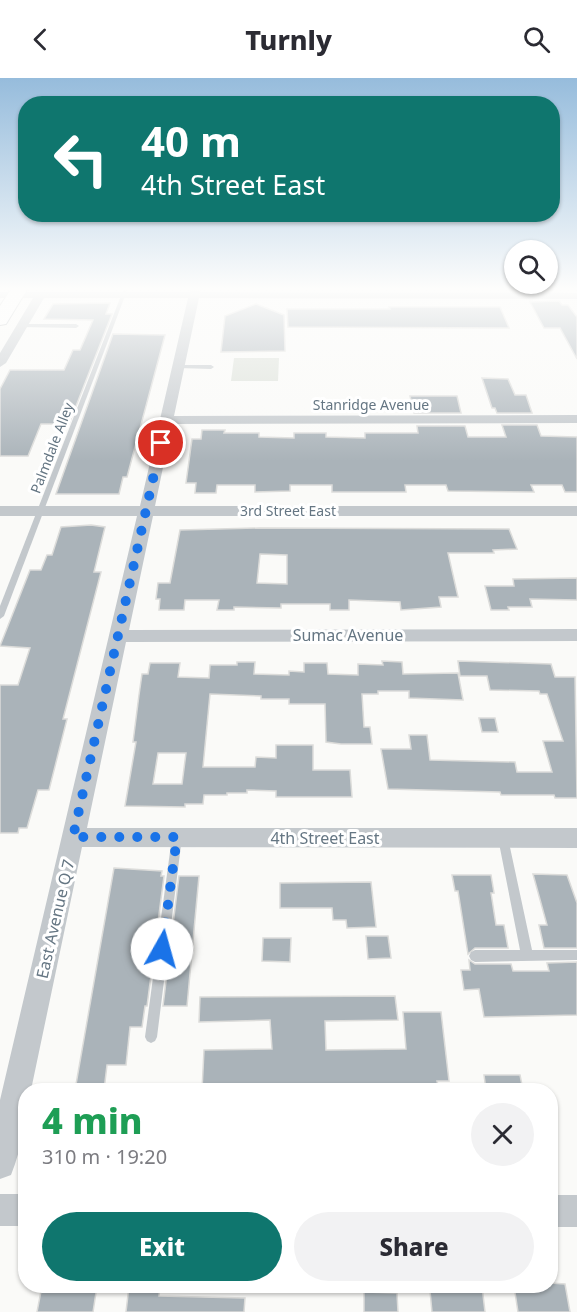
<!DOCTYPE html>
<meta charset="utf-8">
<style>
:root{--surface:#fff;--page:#f2f2f3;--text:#2b2b33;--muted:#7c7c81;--accent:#0f766e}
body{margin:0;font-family:"Noto Sans",sans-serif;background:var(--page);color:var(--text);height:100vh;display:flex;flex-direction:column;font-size:22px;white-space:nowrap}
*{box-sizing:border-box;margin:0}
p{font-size:20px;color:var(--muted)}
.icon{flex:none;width:33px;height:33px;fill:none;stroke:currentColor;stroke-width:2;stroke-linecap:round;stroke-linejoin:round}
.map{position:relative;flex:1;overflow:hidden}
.drawer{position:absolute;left:18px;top:1005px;width:540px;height:210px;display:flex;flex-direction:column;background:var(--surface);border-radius:24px;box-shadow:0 2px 4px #0004}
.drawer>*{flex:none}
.top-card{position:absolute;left:18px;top:18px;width:542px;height:126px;border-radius:24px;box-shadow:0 2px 4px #0004;background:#0f766e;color:#fff;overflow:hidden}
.buttons{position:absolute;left:504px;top:162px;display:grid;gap:12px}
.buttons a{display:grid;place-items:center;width:54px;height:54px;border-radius:50%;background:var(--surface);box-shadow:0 2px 4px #0004;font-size:30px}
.pin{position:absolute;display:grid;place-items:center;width:51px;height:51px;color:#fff;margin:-26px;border:3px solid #fff;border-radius:50%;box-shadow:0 2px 6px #0007}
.me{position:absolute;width:66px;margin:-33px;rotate:7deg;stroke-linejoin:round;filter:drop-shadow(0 0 4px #0008)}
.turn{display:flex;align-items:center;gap:21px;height:126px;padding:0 24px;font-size:27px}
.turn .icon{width:78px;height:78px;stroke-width:2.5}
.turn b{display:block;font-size:42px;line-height:51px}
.round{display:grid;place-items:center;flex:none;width:63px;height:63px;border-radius:32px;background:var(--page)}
.summary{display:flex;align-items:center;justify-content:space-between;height:102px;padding:0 24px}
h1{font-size:36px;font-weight:800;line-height:45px;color:#1e9e55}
.action{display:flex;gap:12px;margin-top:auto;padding:12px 24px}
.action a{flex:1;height:69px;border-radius:36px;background:var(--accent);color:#fff;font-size:24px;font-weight:800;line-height:69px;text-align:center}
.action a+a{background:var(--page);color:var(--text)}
header{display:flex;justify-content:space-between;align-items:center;height:78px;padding:0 24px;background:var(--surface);font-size:27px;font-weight:800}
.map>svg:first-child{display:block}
.green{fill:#dadfd7}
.building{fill:#aab3b9;stroke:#dcdcda;stroke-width:1.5;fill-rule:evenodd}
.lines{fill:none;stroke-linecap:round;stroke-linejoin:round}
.trunk-casing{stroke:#b4b9bd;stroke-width:2}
.service{fill:#c3c8cc;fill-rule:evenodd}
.minor{fill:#c3c8cc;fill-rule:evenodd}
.trunk{fill:#fff;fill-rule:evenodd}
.route{stroke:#1a73e8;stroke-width:10;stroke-dasharray:0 18}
.labels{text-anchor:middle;stroke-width:6;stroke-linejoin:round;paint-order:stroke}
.far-street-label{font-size:14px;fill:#657683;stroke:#fff}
.street-label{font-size:16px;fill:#657683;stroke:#fff}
</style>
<header><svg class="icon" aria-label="back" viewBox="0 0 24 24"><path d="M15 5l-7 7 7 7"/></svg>Turnly<svg class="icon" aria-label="search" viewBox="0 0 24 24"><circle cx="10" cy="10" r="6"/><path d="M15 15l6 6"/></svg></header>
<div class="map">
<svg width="577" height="1234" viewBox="0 0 577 1234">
<rect width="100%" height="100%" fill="#fafaf8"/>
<path class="green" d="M234,280H279L278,303H231Z"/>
<g class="building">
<path d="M559,223L562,227H568L577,239V281L560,250H544L530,224Z"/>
<path d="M110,225L106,236H112L69,346H41L28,378H0V311L10,292H64L73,272H80L93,242L44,241L53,226Z"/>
<path d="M256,226L284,237L285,273L221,274L225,238Z"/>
<path d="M389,229H500L509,250L288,249L287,231H390Z"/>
<path d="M113,256L165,257L127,399H123L119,416H56Z"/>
<path d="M482,300L508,301L515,317H526L532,335H497L495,330H492Z"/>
<path d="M410,318H457L461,335H414Z"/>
<path d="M502,347H537L541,358L577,359V414H565L562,407H531L534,414L448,413L446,407H405L406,414H332V407H290V413L255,414V407H217L216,415H195L196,405H186L192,361H201L202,352H225L224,355H259V359L294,360V355H326V359L365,360V355H418L417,348H465L468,359H506Z"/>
<path d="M91,447L105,449L94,494H101L63,641H67L49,712H38L27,750H19L18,755H0V607H18L30,570L0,568L30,492H41L47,477H52L61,449Z"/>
<path d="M260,450L509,451L517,471L493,472L494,475H448L458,519H439L441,529L401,532L400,524L349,522V532H330V526H281V530L234,529V532H217L219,522H185L184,532H159L160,521H156L158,505H170L180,452ZM260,476L287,477V506L257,505Z"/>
<path d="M577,500V522L530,521L532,529H508L509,532H491L485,508H514L513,501Z"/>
<path d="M382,583L402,584L403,596L458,595L463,622L409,620V613H378V616H362L364,649H370L372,666H341L326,664L325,626H289V621H261V618L210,616L203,689H255L256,679L276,680V667H313V692H350L352,719H276V713L247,712V715H227V717H204L203,726H185V729L125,728L136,664H133L139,617L142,596H148L150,585H180L178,599L209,600L210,587H237V584H255L254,596L289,597V593L304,594V585H327L328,596L358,597V586L383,587ZM158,675H186L182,706H153Z"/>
<path d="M458,583L551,586L555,599H575L577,720H555L554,717H501L500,714L388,711L381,671H411L409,657H427L430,682L515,684L517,694H552L543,663H563L547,616H540L539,613L490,612L487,598H460Z"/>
<path d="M479,640H495L498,654H482Z"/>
<path d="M114,790L162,793L161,798H164L147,928H145L142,949H130L126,987H107L104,1012H75Z"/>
<path d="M533,796L567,797L577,825V870H544L539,847H547Z"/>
<path d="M452,797H491L494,815H491L496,847H504L508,870H475L468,876L458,813H455Z"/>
<path d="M179,798H199L187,928H163Z"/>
<path d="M371,804L376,849L347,850L346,842H333L332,830H280V805Z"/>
<path d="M366,858H388L391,880L368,881Z"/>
<path d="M263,860H291L290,884L262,883Z"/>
<path d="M469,882L475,886H511L513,893H549L547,885L577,884V937L484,939L479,911L464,912L461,892H470Z"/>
<path d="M395,918L398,942L325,943L326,972L406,971L403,934H441L449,1003H437L439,1012H202L204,972L272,971L270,942L199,944L200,919Z"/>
<path d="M484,997H520L523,1012H486Z"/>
<path d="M550,1205L565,1206L570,1234H518L514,1208H550Z"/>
<path d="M42,1208H97L93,1234H37Z"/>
<path d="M129,1208H160L159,1218L245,1220L244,1234H126Z"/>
<path d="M452,1208H482L485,1234H432L430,1213L453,1214Z"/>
<path d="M364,1214L397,1215L398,1234H364Z"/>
</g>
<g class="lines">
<defs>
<path id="trunk" d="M12,210H28L6,246L0,247V228Z"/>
</defs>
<use href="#trunk" class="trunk-casing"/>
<g class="service">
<path d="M124,210H128L4,538L0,541V528Z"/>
<path d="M22,246H76L79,248L76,250L20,249V247Z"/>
<path d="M176,287H211L214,289L211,291L178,290L175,288Z"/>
<path d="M177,755L181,756L182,759L157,959L155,963L151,965L147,963L145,959L172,759L173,756Z"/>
<path d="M503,756L507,757L508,760L532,872H577V882L475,884L471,882L469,878L471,874L475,872H520L498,760L499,757Z"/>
</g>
<g class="minor">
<path d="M191,210H201L200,214L577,215V221L199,220L174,338L577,337V345L172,346L155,428H577V438H153L129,552L577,551V563L126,564L87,750H577V770L82,769L31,1012H26C26,1041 22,1070 11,1097L0,1101V1022L137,438H0V428H140L188,220H44L6,285L0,289V275L33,220H0V214H190Z"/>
<rect x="0" y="1116" width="26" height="32"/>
<rect x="550" y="1117" width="27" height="32"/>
</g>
<use href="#trunk" class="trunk"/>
</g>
<linearGradient id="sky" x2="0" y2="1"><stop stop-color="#96bcdc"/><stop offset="0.55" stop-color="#fdfdfc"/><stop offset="1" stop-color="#fdfdfc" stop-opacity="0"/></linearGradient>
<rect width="577" height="383" fill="url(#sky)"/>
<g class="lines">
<path class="route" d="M161,365L73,759H177L162,871"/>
</g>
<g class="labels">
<g class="far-street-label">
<text x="371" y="332">Stanridge Avenue</text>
<text transform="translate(52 370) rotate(-69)" y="5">Palmdale Alley</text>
<text x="288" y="438">3rd Street East</text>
</g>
<g class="street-label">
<text x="348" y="563">Sumac Avenue</text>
<text x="325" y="766">4th Street East</text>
<text transform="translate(55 841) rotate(-77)" y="6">East Avenue Q 7</text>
</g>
</g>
</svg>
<div class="buttons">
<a><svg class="icon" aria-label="search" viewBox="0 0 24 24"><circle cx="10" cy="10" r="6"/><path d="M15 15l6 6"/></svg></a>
</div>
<div class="pin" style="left:161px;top:365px;background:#d93025"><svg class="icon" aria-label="arrive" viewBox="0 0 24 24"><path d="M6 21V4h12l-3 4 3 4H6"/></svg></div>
<svg class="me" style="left:162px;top:871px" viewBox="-20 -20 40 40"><circle r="19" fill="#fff"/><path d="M0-13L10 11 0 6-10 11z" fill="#1a73e8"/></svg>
<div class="top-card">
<div class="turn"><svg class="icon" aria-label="left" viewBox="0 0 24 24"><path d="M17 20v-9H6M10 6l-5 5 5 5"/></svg><div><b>40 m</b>4th Street East</div></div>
</div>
<section class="drawer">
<div class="summary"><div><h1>4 min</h1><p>310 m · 19:20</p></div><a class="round"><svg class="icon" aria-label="close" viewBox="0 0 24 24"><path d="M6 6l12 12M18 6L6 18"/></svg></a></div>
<div class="action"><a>Exit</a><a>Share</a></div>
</section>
</div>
